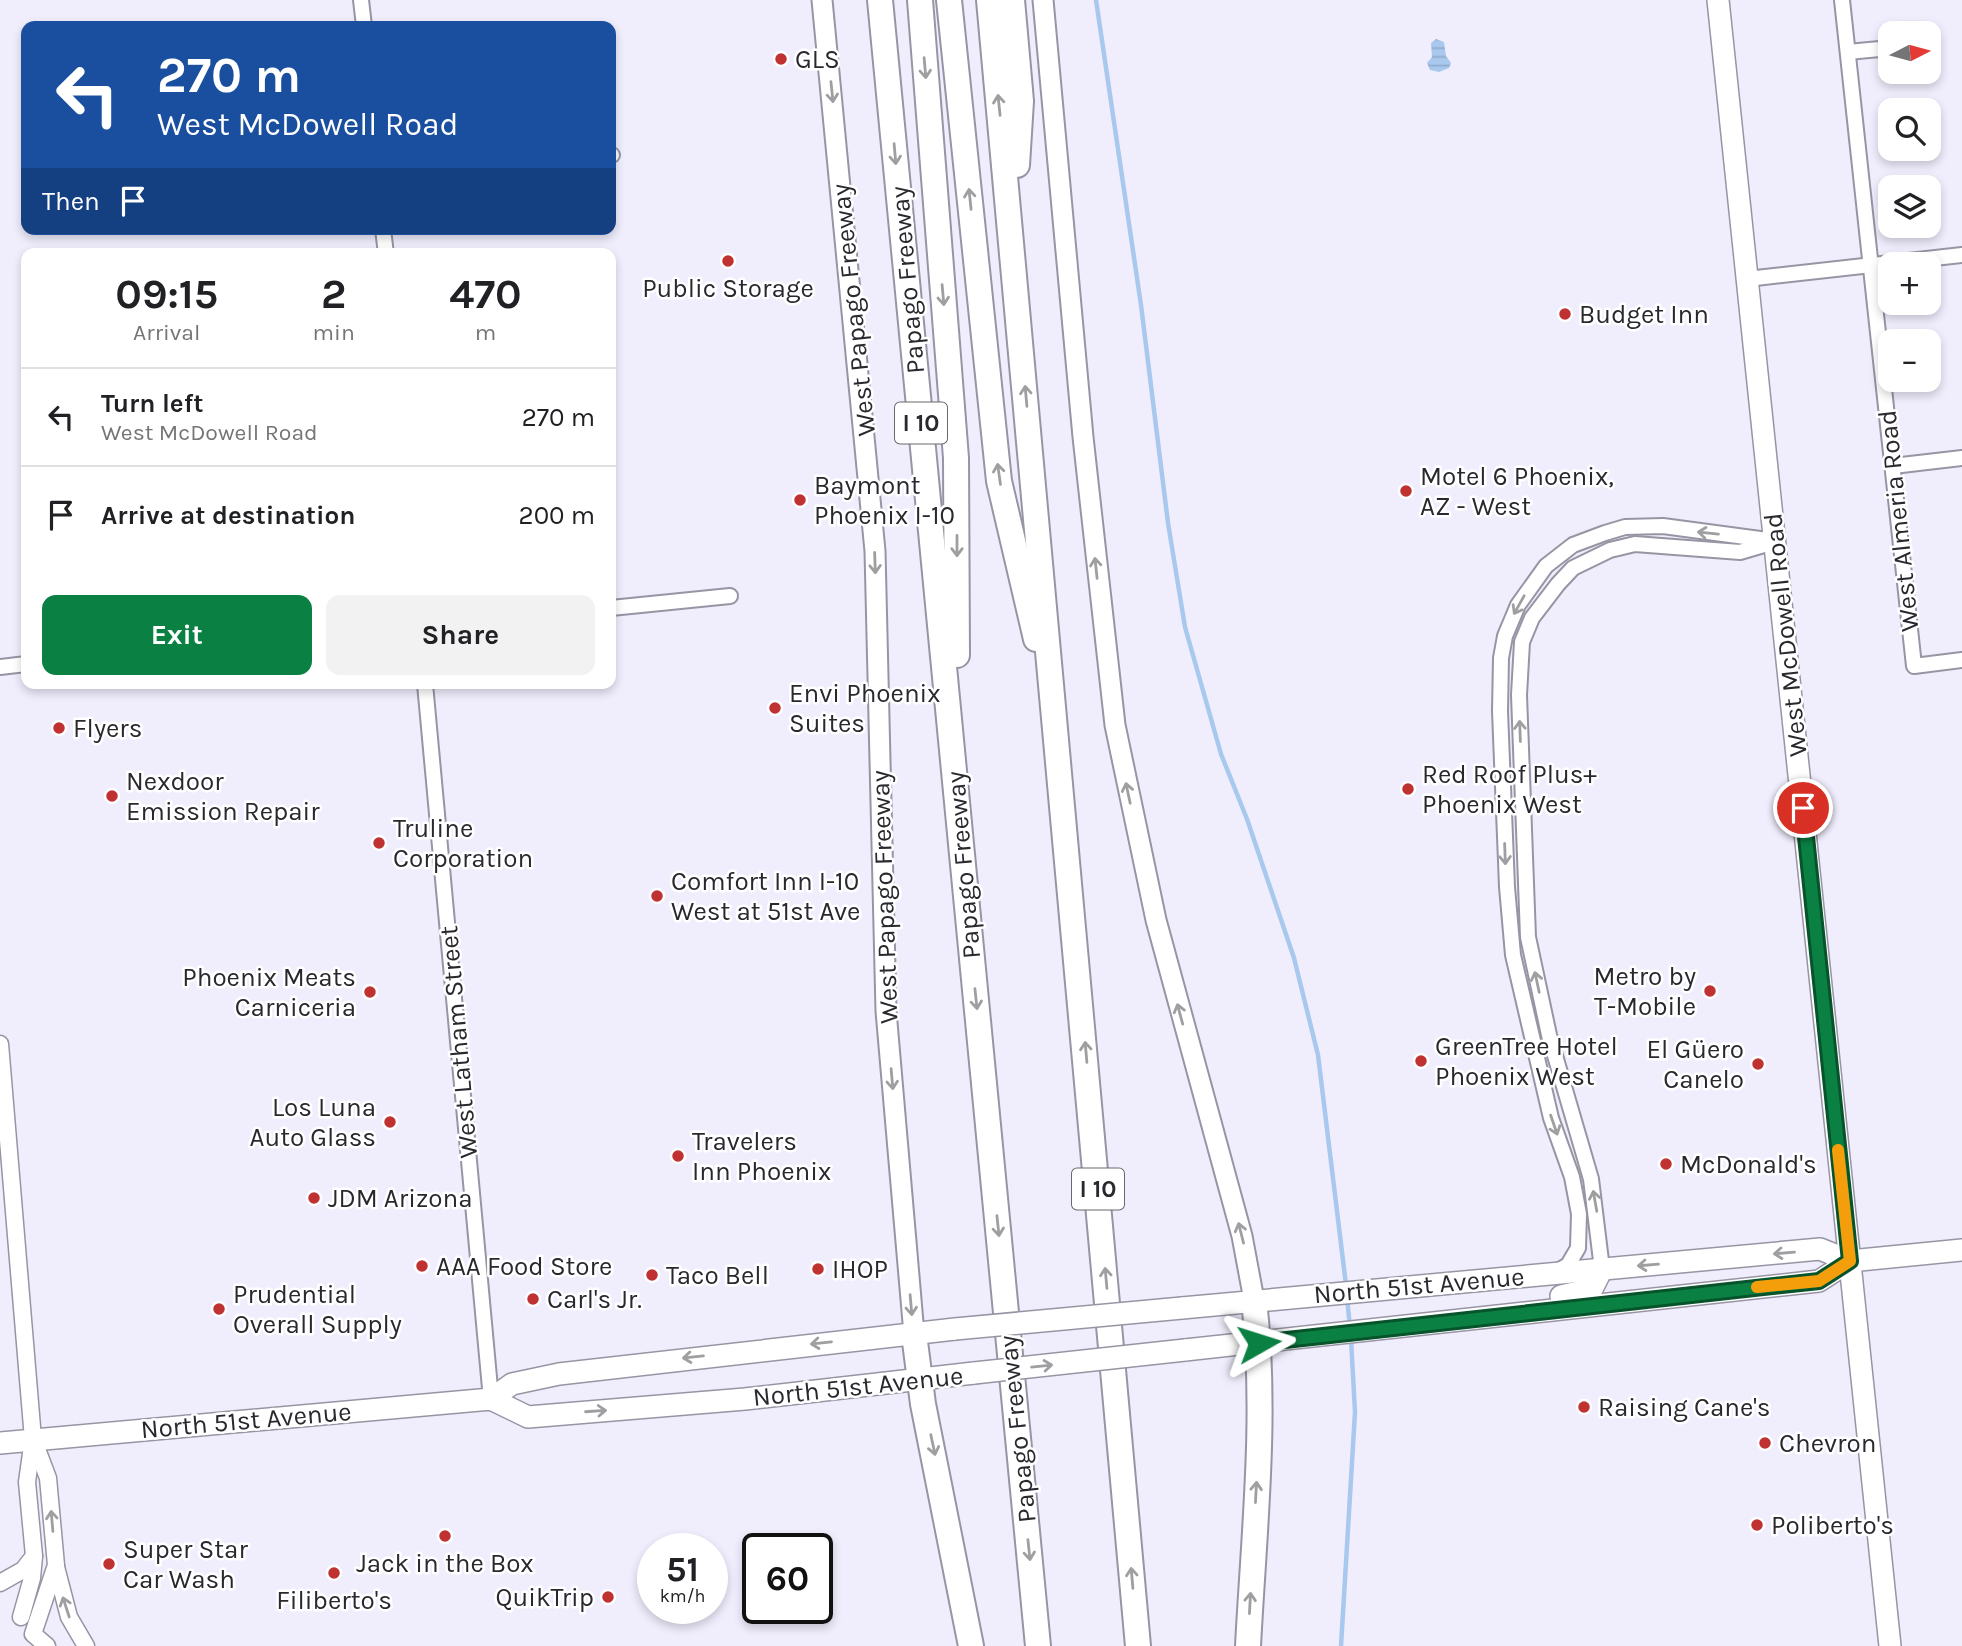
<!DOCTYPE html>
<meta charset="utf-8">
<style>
:root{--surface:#fff;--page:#f2f2f2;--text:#202124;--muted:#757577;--line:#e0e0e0;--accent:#0b8043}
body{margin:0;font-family:Karla,sans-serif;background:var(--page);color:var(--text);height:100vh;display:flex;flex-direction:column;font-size:26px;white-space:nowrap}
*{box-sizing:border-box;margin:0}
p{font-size:23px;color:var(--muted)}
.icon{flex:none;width:38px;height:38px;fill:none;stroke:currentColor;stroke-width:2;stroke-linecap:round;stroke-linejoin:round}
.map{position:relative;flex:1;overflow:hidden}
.panel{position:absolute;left:21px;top:248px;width:595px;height:441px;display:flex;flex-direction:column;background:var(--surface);border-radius:14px;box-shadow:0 4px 10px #0003}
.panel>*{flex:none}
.hud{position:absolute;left:21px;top:21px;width:595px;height:214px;border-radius:14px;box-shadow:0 4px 10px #0003;background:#1a4fa0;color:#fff;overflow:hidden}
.needle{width:46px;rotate:84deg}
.buttons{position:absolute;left:1878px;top:21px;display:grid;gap:14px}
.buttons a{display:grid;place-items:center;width:63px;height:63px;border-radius:14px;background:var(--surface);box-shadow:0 4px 10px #0003;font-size:35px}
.speed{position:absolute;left:637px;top:1533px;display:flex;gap:14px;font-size:35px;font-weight:700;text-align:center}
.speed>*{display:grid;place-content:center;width:91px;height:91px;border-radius:50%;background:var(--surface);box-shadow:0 4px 10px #0003;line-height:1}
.speed small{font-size:18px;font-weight:400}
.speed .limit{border:4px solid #111;border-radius:10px;background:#fff;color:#111}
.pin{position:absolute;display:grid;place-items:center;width:60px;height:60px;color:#fff;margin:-30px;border:4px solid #fff;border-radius:50%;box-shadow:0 2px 7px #0007}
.me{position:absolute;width:77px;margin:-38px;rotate:84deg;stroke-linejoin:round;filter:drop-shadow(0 0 5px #0008)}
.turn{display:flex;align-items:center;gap:24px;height:147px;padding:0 21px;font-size:32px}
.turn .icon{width:91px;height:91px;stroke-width:2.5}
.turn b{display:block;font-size:49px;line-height:60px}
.then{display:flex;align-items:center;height:66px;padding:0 21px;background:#0003;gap:14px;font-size:26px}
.eta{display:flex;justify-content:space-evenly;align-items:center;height:119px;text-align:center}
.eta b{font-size:42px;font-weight:700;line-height:49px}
.primary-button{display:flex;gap:14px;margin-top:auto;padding:14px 21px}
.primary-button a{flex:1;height:80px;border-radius:14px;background:var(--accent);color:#fff;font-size:28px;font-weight:700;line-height:80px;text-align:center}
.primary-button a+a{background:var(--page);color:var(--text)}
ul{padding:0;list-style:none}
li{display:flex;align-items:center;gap:21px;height:98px;padding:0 21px;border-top:2px solid var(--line)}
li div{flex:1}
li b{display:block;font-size:26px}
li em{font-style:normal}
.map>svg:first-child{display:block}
.water{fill:url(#water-rules)}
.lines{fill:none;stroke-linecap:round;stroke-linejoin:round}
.stream{stroke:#a8c8ee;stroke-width:4.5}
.minor-casing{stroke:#9795a3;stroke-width:18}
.tertiary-casing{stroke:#9795a3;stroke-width:19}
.secondary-casing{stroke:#9795a3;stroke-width:23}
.primary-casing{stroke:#9795a3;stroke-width:24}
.motorway-casing{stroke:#9795a3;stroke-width:28}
.minor{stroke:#fff;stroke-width:14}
.tertiary{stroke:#fff;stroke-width:16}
.secondary{stroke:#fff;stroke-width:19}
.primary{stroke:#fff;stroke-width:21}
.motorway{stroke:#fff;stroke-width:24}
.primary-bridge-casing{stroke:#9795a3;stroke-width:24;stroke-linecap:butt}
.primary-bridge{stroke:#fff;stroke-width:21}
.oneway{stroke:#9f9ea1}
.route-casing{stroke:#07532c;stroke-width:18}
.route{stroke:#0b8043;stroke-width:12}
.slow{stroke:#f59e0b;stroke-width:12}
.poi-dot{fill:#c03132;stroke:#fff;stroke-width:2.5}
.labels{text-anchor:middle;stroke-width:5;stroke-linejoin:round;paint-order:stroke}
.shield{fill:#fff;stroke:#69686d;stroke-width:2}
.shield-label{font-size:24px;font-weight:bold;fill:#29282e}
.poi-label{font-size:26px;fill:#29282e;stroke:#fff;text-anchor:start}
.street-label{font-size:26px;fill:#29282e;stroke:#fff}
</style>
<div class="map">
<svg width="1962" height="1646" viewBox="0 0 1962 1646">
<defs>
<pattern id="water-rules" width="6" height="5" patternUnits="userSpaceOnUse" patternTransform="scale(1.75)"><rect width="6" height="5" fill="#a8c8ee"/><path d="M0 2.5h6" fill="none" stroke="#91accc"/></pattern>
</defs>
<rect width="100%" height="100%" fill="#f0eefd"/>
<path class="water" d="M1436,39L1444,42L1446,56L1451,63L1449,68L1439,72L1430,70L1427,63L1432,57L1431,43Z"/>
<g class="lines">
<g class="stream">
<path d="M1096,0L1141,305L1168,523L1185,627L1221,754L1247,819L1294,958L1318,1055L1346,1285"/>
<path d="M1347,1298L1350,1327"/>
<path d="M1341,1646L1355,1412L1351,1339"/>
</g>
<defs>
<g id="minor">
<path d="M361,0L364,26"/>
<path d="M1842,0L1914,666L1962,660"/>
<path d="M1848,52L1890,48"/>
<path d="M611,155H612"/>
<path d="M383,229L386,254"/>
<path d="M1747,279L1962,255"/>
<path d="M1893,466L1962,458"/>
<path d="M611,608L730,596"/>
<path d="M0,667L26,664"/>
<path d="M425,684L491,1399"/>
<path d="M1602,1269L1591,1179L1549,1035L1528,937L1519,695L1522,642L1532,618L1558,584L1573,568L1610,550L1635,544L1740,552L1774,542"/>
<path d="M1556,1272L1568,1265L1578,1248L1579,1214L1572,1177L1551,1118L1513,955L1507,887L1500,711L1501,658L1505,636L1518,605L1546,566L1573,545L1605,533L1625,527L1663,526L1775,541"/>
</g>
<g id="tertiary">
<path d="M0,1044L33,1439L27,1482L34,1556L32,1578L21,1617"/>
<path d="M34,1441L48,1478L56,1565L33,1634L47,1646"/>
<path d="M56,1567L69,1617L86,1646"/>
<path d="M0,1583L23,1570L34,1556"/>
</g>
<g id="secondary">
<path d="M822,0L875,551L886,1011L914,1334"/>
<path d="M1043,0L1083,437L1115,725L1156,920L1242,1236L1254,1300"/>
</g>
<g id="primary">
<path d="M1718,0L1890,1646"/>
<path d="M1561,1296L1592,1289L1602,1269"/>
<path d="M1182,1308L1820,1249L1850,1261"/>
<path d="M1185,1350L1819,1281L1850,1261L1962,1250"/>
<path d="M491,1399L512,1384L559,1374L955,1329"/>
<path d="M0,1443L491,1399L528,1417L745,1399L974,1373"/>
</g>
<g id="motorway">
<path d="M880,0L1038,1646"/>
<path d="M920,0L956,458L957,655"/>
<path d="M949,0L999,481L1036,639"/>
<path d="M989,0L1138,1646"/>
<path d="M1012,0L1021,101L1017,165"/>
<path d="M914,1334L923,1404L971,1646"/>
<path d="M1248,1646C1254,1531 1267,1415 1254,1300"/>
</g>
</defs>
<use href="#minor" class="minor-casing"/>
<use href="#tertiary" class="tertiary-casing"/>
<use href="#secondary" class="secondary-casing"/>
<use href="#primary" class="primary-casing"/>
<use href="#motorway" class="motorway-casing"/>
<use href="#minor" class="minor"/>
<use href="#tertiary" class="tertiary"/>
<use href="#secondary" class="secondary"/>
<use href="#primary" class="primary"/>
<use href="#motorway" class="motorway"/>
<defs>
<g id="primary-bridge">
<path d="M955,1329L1182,1308"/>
<path d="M974,1373L1185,1350"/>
</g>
</defs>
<use href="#primary-bridge" class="primary-bridge-casing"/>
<use href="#primary-bridge" class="primary-bridge"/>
</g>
<defs><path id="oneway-shaft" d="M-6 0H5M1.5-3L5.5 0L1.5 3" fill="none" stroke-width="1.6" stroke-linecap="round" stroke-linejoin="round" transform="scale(1.75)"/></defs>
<g class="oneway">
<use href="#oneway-shaft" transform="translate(925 68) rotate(85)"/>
<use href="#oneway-shaft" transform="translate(832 92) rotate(84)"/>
<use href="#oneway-shaft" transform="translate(999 105) rotate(-96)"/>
<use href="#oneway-shaft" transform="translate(895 154) rotate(85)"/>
<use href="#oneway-shaft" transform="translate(970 199) rotate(-96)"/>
<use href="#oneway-shaft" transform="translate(943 295) rotate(85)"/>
<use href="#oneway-shaft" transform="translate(1026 396) rotate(-95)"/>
<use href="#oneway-shaft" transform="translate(999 474) rotate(-98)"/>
<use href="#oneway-shaft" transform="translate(1708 533) rotate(-174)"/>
<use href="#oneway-shaft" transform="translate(957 546) rotate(90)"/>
<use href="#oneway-shaft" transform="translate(875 563) rotate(88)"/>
<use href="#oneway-shaft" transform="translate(1096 568) rotate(-96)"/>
<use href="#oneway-shaft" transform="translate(1519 605) rotate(119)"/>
<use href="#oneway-shaft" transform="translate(1520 731) rotate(-92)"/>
<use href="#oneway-shaft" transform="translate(1128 793) rotate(-102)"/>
<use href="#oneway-shaft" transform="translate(1505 854) rotate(88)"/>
<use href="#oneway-shaft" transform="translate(1537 982) rotate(-102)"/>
<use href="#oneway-shaft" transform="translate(976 999) rotate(84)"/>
<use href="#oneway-shaft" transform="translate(1180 1014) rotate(-105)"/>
<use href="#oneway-shaft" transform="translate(1086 1052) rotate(-95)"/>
<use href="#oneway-shaft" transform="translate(892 1079) rotate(85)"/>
<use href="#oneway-shaft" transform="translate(1554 1125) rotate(71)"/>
<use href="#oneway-shaft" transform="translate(1595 1201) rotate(-100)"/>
<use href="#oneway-shaft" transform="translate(998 1226) rotate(84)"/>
<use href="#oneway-shaft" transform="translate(1241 1233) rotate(-104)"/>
<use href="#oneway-shaft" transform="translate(1784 1253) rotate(175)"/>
<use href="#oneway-shaft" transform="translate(1648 1265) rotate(175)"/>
<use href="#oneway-shaft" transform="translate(1106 1278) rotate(-95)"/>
<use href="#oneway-shaft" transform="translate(911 1305) rotate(85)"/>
<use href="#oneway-shaft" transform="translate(821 1343) rotate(174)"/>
<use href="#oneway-shaft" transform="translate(693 1357) rotate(174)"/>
<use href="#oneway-shaft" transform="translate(1042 1366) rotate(-6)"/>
<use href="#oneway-shaft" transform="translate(596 1411) rotate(-4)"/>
<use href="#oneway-shaft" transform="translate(933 1445) rotate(78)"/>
<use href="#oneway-shaft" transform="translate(1256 1492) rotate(-87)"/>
<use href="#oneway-shaft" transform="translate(52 1521) rotate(-95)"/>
<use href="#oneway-shaft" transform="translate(1029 1550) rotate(84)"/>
<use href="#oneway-shaft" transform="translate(1132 1578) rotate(-95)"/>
<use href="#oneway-shaft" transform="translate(1250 1603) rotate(-87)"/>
<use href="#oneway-shaft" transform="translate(66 1607) rotate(-108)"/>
</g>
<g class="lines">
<defs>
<path id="route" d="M1259,1343L1819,1281L1850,1261L1803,808"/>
</defs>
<use href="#route" class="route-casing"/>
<use href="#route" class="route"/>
<path class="slow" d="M1757,1287L1819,1281L1850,1261L1838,1150"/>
</g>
<g class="poi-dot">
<circle cx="781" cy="59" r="7"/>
<circle cx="728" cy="261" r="7"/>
<circle cx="1565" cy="314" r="7"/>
<circle cx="1406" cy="491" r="7"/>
<circle cx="800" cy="500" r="7"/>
<circle cx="775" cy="708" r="7"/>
<circle cx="59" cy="728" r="7"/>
<circle cx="1408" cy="789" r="7"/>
<circle cx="112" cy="796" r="7"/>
<circle cx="379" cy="843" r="7"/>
<circle cx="657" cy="896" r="7"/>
<circle cx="1710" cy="991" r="7"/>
<circle cx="370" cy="992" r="7"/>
<circle cx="1421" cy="1061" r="7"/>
<circle cx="1758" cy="1064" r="7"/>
<circle cx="390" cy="1122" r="7"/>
<circle cx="678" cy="1156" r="7"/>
<circle cx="1666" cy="1164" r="7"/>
<circle cx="314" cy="1198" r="7"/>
<circle cx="422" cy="1266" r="7"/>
<circle cx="818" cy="1269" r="7"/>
<circle cx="652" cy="1275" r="7"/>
<circle cx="533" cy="1299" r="7"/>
<circle cx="219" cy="1309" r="7"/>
<circle cx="1584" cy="1407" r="7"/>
<circle cx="1765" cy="1443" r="7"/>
<circle cx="1757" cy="1525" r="7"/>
<circle cx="445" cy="1536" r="7"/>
<circle cx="109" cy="1564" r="7"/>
<circle cx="334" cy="1573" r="7"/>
<circle cx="608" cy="1597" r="7"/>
</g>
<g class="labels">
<g class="shield">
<rect x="895" y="402.5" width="52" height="41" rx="5"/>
<rect x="1072" y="1168.5" width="52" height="41" rx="5"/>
</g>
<g class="shield-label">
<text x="921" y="431">I 10</text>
<text x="1098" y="1197">I 10</text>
</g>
<g class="poi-label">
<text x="795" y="68">GLS</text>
<text x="728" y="297" text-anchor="middle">Public Storage</text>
<text x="1579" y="323">Budget Inn</text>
<text x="1420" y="485">Motel 6 Phoenix,<tspan x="1420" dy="30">AZ - West</tspan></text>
<text x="814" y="494">Baymont<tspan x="814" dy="30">Phoenix I-10</tspan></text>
<text x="789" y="702">Envi Phoenix<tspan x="789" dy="30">Suites</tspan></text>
<text x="73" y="737">Flyers</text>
<text x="1422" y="783">Red Roof Plus+<tspan x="1422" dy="30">Phoenix West</tspan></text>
<text x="126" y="790">Nexdoor<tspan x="126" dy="30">Emission Repair</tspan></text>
<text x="393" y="837">Truline<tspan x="393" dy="30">Corporation</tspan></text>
<text x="671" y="890">Comfort Inn I-10<tspan x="671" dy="30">West at 51st Ave</tspan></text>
<text x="1696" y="985" text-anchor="end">Metro by<tspan x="1696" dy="30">T-Mobile</tspan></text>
<text x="356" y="986" text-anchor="end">Phoenix Meats<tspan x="356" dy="30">Carniceria</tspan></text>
<text x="1435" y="1055">GreenTree Hotel<tspan x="1435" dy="30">Phoenix West</tspan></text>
<text x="1744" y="1058" text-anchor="end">El Güero<tspan x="1744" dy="30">Canelo</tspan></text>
<text x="376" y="1116" text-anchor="end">Los Luna<tspan x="376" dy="30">Auto Glass</tspan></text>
<text x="692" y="1150">Travelers<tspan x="692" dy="30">Inn Phoenix</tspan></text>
<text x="1680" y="1173">McDonald's</text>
<text x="328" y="1207">JDM Arizona</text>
<text x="436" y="1275">AAA Food Store</text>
<text x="832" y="1278">IHOP</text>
<text x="666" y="1284">Taco Bell</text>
<text x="233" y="1303">Prudential<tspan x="233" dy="30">Overall Supply</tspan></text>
<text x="547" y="1308">Carl's Jr.</text>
<text x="1598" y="1416">Raising Cane's</text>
<text x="1779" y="1452">Chevron</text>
<text x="1771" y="1534">Poliberto's</text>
<text x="123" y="1558">Super Star<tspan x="123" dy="30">Car Wash</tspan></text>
<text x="445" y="1572" text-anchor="middle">Jack in the Box</text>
<text x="594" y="1606" text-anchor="end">QuikTrip</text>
<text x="334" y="1609" text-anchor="middle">Filiberto's</text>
</g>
<g class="street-label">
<text transform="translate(907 280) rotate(-95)" y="9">Papago Freeway</text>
<text transform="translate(853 310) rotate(-96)" y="9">West Papago Freeway</text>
<text transform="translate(1898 521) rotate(-96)" y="9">West Almeria Road</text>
<text transform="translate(1785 635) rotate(-96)" y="9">West McDowell Road</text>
<text transform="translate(963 865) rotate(-95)" y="9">Papago Freeway</text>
<text transform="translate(884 897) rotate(-92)" y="9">West Papago Freeway</text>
<text transform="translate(458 1042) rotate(-95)" y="9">West Latham Street</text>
<text transform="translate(1419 1285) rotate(-5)" y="9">North 51st Avenue</text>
<text transform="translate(858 1386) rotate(-6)" y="9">North 51st Avenue</text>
<text transform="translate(246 1420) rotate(-5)" y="9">North 51st Avenue</text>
<text transform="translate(1017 1429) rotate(-96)" y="9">Papago Freeway</text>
</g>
</g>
</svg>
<div class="buttons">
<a><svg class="needle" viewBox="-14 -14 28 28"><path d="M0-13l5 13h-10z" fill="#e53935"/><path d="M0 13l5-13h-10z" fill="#757577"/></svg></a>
<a><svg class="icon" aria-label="search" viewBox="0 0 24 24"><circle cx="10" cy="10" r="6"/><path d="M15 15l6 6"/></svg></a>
<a><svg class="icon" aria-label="layers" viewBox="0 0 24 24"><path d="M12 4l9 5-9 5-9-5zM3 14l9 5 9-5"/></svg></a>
<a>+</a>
<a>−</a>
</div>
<div class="speed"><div>51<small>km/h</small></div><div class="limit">60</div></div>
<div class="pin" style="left:1803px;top:808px;background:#d93025"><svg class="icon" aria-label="arrive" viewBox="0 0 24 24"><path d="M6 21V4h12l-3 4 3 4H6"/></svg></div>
<svg class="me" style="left:1259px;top:1343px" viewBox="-20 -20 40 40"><path d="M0-17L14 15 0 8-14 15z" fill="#0b8043" stroke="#fff" stroke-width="4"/></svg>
<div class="hud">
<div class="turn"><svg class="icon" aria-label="left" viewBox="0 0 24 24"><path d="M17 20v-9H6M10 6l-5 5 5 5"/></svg><div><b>270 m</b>West McDowell Road</div></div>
<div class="then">Then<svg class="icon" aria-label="arrive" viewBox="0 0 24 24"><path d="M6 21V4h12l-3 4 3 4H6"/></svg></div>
</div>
<section class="panel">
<div class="eta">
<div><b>09:15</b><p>Arrival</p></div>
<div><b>2</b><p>min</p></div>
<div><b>470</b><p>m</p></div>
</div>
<ul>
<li><svg class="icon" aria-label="left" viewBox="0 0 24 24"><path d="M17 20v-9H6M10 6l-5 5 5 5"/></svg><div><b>Turn left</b><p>West McDowell Road</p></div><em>270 m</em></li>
<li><svg class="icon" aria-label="arrive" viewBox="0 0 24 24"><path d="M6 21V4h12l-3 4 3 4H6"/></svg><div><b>Arrive at destination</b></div><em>200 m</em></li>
</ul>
<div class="primary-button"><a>Exit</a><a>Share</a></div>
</section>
</div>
